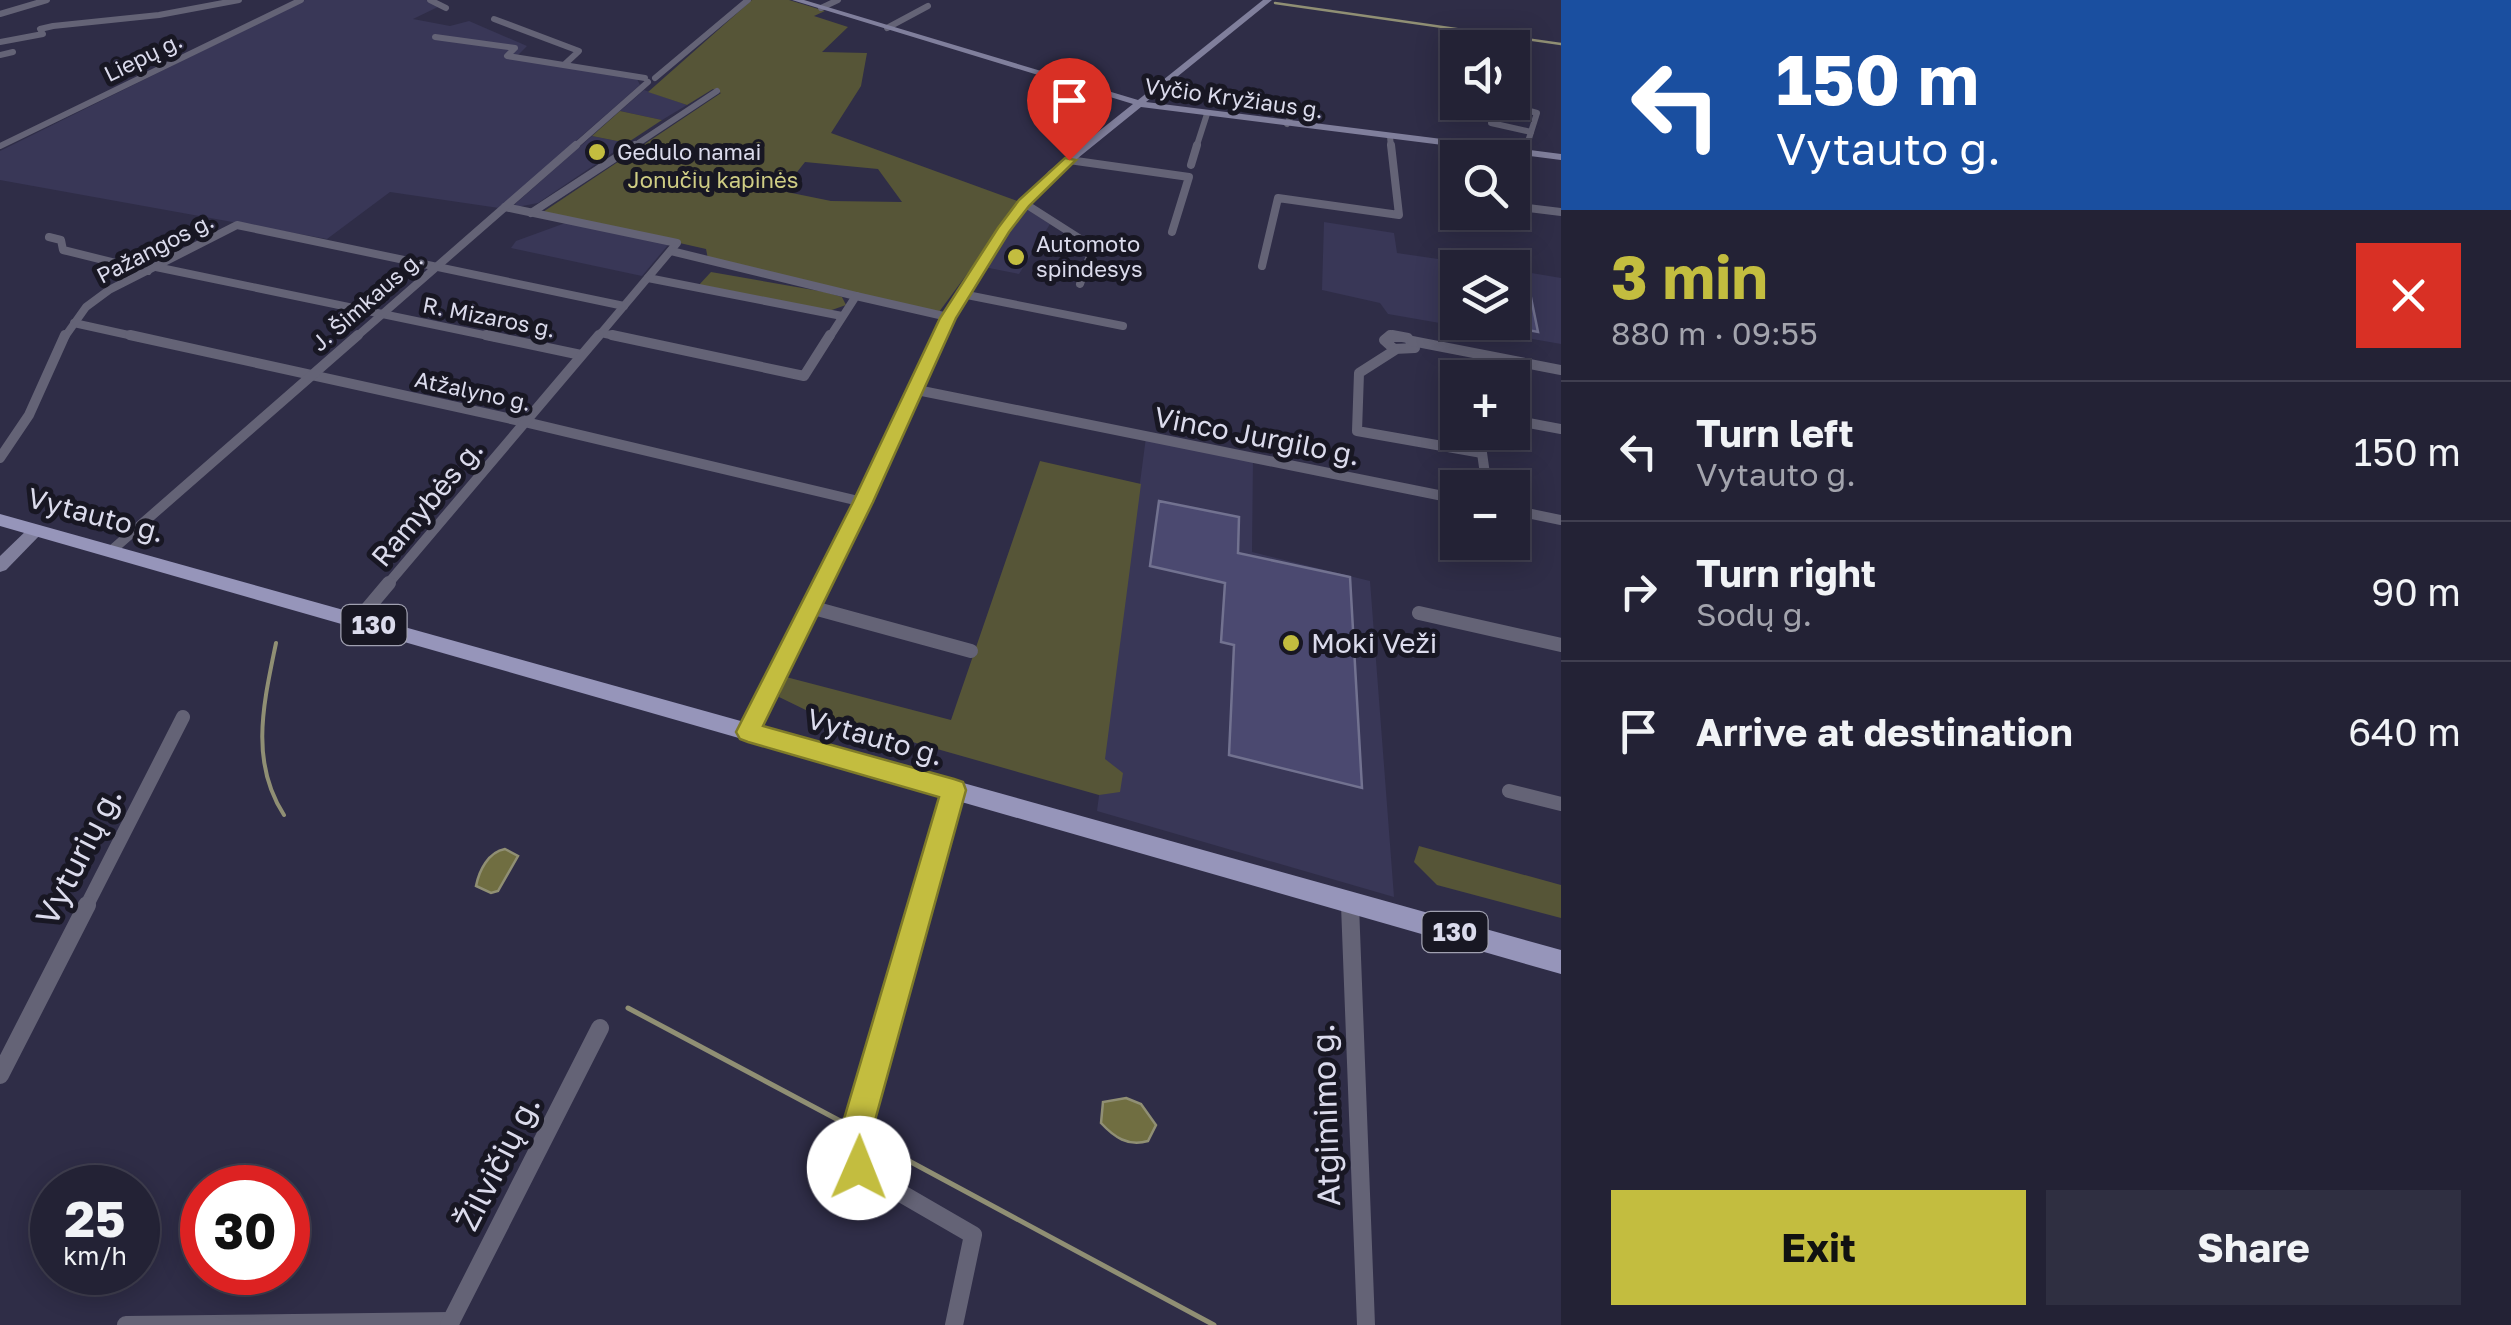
<!DOCTYPE html>
<meta charset="utf-8">
<style>
:root{--surface:#232235;--page:#2f2f41;--text:#f1f3f6;--muted:#a3a4ad;--line:#403f50;--accent:#c3bd3f}
body{margin:0;font-family:"Golos Text",sans-serif;background:var(--page);color:var(--text);height:100vh;display:flex;flex-direction:column;font-size:38px;white-space:nowrap}
*{box-sizing:border-box;margin:0}
p{font-size:32px;color:var(--muted)}
.icon{flex:none;width:55px;height:55px;fill:none;stroke:currentColor;stroke-width:2;stroke-linecap:round;stroke-linejoin:round}
.map{position:relative;flex:1;overflow:hidden}
.details{display:flex;flex-direction:column;background:var(--surface);width:950px}
.details>*{flex:none}
.guide{background:#1a4fa0;color:#fff;overflow:hidden}
.buttons{position:absolute;left:1440px;top:30px;display:grid;gap:20px}
.buttons a{display:grid;place-items:center;width:90px;height:90px;border-radius:0px;background:var(--surface);box-shadow:0 5px 25px #0003,0 0 0 2px var(--line);font-size:50px}
.speed{position:absolute;left:30px;top:1165px;display:flex;gap:20px;font-size:50px;font-weight:700;text-align:center}
.speed>*{display:grid;place-content:center;width:130px;height:130px;border-radius:50%;background:var(--surface);box-shadow:0 5px 25px #0003,0 0 0 2px var(--line);line-height:1}
.speed small{font-size:25px;font-weight:400}
.speed .limit{border:15px solid #d22;background:#fff;color:#111}
.pin{position:absolute;display:grid;place-items:center;width:85px;height:85px;color:#fff;margin:-102px -42px;border-radius:50% 50% 50% 0;rotate:-45deg;box-shadow:0 0 10px #0007}
.pin .icon{rotate:45deg}
.me{position:absolute;width:110px;margin:-55px;rotate:1deg;stroke-linejoin:round;filter:drop-shadow(0 0 8px #0008)}
.turn{display:flex;align-items:center;gap:35px;height:210px;padding:0 50px;font-size:45px}
.turn .icon{width:130px;height:130px;stroke-width:2.5}
.turn b{display:block;font-size:70px;line-height:85px}
.round{display:grid;place-items:center;flex:none;width:105px;height:105px;border-radius:0px;background:var(--page)}
.headline{display:flex;align-items:center;justify-content:space-between;height:170px;padding:0 50px}
h1{font-size:60px;font-weight:700;line-height:75px;color:var(--accent)}
.primary-button{display:flex;gap:20px;margin-top:auto;padding:20px 50px}
.primary-button a{flex:1;height:115px;border-radius:0px;background:var(--accent);color:#111;font-size:40px;font-weight:700;line-height:115px;text-align:center}
.primary-button a+a{background:var(--page);color:var(--text)}
ul{padding:0;list-style:none}
li{display:flex;align-items:center;gap:30px;height:140px;padding:0 50px;border-top:2px solid var(--line)}
li div{flex:1}
li b{display:block;font-size:38px}
li em{font-style:normal}
main{display:flex;flex:1;min-height:0}
.map>svg:first-child{display:block}
.built{fill:#393757}
.green{fill:#565537;fill-rule:evenodd}
.water{fill:#706e41;stroke:#908f74;stroke-width:2.5}
.lines{fill:none;stroke-linecap:round;stroke-linejoin:round}
.stream-far2{stroke:#908f74;stroke-width:2.5}
.stream-far1{stroke:#908f74;stroke-width:4}
.stream{stroke:#908f74;stroke-width:5}
.building{fill:#4b4970;stroke:#727290;stroke-width:2.5}
.street-far4{stroke:#646376;stroke-width:6}
.street-far3{stroke:#646376;stroke-width:8}
.street-far2{stroke:#646376;stroke-width:10}
.street-far1{stroke:#646376;stroke-width:14}
.street{stroke:#646376;stroke-width:18}
.secondary{fill:#807f9c;fill-rule:evenodd}
.primary{fill:#9695ba;fill-rule:evenodd}
.route{fill:#c3bd3f;stroke:#7f7b29;stroke-width:2.5}
.poi-dot{fill:#c3bd3f;stroke:#181723;stroke-width:4}
.labels{text-anchor:middle;stroke-width:10;stroke-linejoin:round;paint-order:stroke}
.far-street-label{font-size:22px;fill:#dbdbec;stroke:#181723}
.far-poi-label{font-size:22px;fill:#dbdbec;stroke:#181723;text-anchor:start}
.far-park-label{font-size:22px;fill:#cfcd84;stroke:#181723}
.shield{fill:#181723;stroke:#a0a0b0;stroke-width:2.5}
.shield-label{font-size:25px;font-weight:bold;fill:#dbdbec}
.street-label{font-size:28px;fill:#dbdbec;stroke:#181723}
.poi-label{font-size:28px;fill:#dbdbec;stroke:#181723;text-anchor:start}
.near-street-label{font-size:32px;fill:#dbdbec;stroke:#181723}
</style>
<main>
<div class="map">
<svg width="1561" height="1325" viewBox="0 0 1561 1325">
<rect width="100%" height="100%" fill="#2f2d47"/>
<g class="built">
<path d="M305,0H426L440,6L413,19L450,26L469,21L527,46L515,58L637,79L640,85L499,208L390,192L327,239L0,180V151Z"/>
<path d="M644,90L687,105L662,120L620,111Z"/>
<path d="M592,136L627,143L538,203L517,207L515,204Z"/>
<path d="M1025,208L1050,224L1019,274L984,267Z"/>
<path d="M568,222L667,243L668,245L642,276L511,248L516,241Z"/>
<path d="M1324,222L1394,233L1397,253L1493,267L1458,268V322H1512L1513,270L1561,278V344L1388,314L1380,303L1322,290Z"/>
<path d="M1146,437L1253,459L1252,552L1370,581L1394,897L1097,811Z"/>
</g>
<g class="green">
<path d="M752,0H789L825,11L814,16L848,27L822,52L867,53L861,86L831,133L1020,202L939,312L708,259L706,249L543,212L721,93L713,89L687,105L648,92ZM805,162L878,169L902,202L831,201L782,191Z"/>
<path d="M620,111L662,120L627,143L592,136Z"/>
<path d="M711,272L825,292L842,297L846,305L829,311L698,286Z"/>
<path d="M1040,461L1141,484L1105,759L1123,773L1120,792L1099,795L814,714L779,697L786,677L951,720Z"/>
<path d="M1419,846L1561,885V918L1437,885L1414,862Z"/>
</g>
<g class="water">
<path d="M505,849L518,856L498,891L491,893L476,886C479,871 488,852 505,849Z"/>
<path d="M1126,1098L1141,1104L1156,1125L1148,1141C1128,1147 1114,1137 1101,1123L1103,1102Z"/>
</g>
<g class="lines">
<path class="stream-far2" d="M1275,3L1561,44"/>
<path class="stream-far1" d="M276,643C264,702 249,761 284,815"/>
<g class="stream">
<path d="M628,1008L844,1123"/>
<path d="M883,1147L1214,1325"/>
</g>
</g>
<g class="building">
<path d="M1512,276L1527,278L1538,332L1512,327Z"/>
<path d="M1159,501L1239,517L1238,553L1350,577L1362,788L1229,755L1234,645L1221,642L1225,583L1150,566Z"/>
</g>
<g class="lines">
<g class="street-far4">
<path d="M430,0L446,8"/>
<path d="M821,8L838,0"/>
<path d="M0,14L47,0"/>
<path d="M494,19L579,51L565,64"/>
<path d="M887,28L928,6"/>
<path d="M435,37L515,48L507,56L645,78"/>
<path d="M0,42L43,34L40,29L53,26L159,15L239,0"/>
<path d="M0,55L13,52"/>
<path d="M655,78L748,0"/>
<path d="M1502,103L1537,113L1526,148"/>
<path d="M1491,123L1531,132"/>
<path d="M1287,124L1297,105"/>
<path d="M1390,136L1391,148"/>
<path d="M0,146L301,0"/>
<path d="M573,148L648,82"/>
<path d="M631,148L717,91"/>
<path d="M1196,148L1207,114"/>
</g>
<g class="street-far3">
<path d="M1524,153L1527,145"/>
<path d="M1069,160L1189,177L1172,232"/>
<path d="M1191,165L1197,145"/>
<path d="M1443,197L1458,199"/>
<path d="M1024,203L1093,247L1080,284"/>
<path d="M1512,206L1561,212"/>
<path d="M505,207L677,243L597,338"/>
<path d="M531,213L635,145"/>
<path d="M49,237L61,240L63,250L148,271"/>
<path d="M671,251L856,296"/>
<path d="M1262,266L1278,198L1399,215L1391,145"/>
<path d="M156,267L498,338"/>
<path d="M648,278L842,316"/>
<path d="M962,294L1123,326"/>
<path d="M74,323L142,338"/>
<path d="M601,333L624,338"/>
<path d="M64,338L86,307L109,290L237,225L624,306"/>
<path d="M355,338L576,145"/>
<path d="M829,338L856,296L948,317"/>
<path d="M1387,338H1407"/>
</g>
<g class="street-far2">
<path d="M130,335L525,422L863,502"/>
<path d="M486,335L581,355"/>
<path d="M612,335L804,376L830,335"/>
<path d="M1390,335L1384,340L1394,349L1415,348L1408,338L1392,335"/>
<path d="M1412,341L1561,370"/>
<path d="M1395,350L1359,373L1357,431L1482,453L1479,432"/>
<path d="M917,390L1458,499"/>
<path d="M1512,420L1561,429"/>
<path d="M1482,453L1487,488"/>
<path d="M0,458L29,415L65,335"/>
<path d="M1512,510L1561,520"/>
<path d="M112,550L358,335"/>
<path d="M387,585L599,335"/>
</g>
<g class="street-far1">
<path d="M810,607L971,651"/>
<path d="M1419,613L1561,645"/>
<path d="M357,621L389,583"/>
<path d="M1509,791L1561,804"/>
<path d="M1350,902V907"/>
<path d="M86,907L183,717"/>
<path d="M920,907L954,790"/>
</g>
<g class="street">
<path d="M921,905L852,1145L859,1169L973,1235L954,1325"/>
<path d="M1350,905L1366,1325"/>
<path d="M0,1075L87,905"/>
<path d="M126,1325L451,1321"/>
<path d="M449,1325L600,1028"/>
</g>
<g class="secondary">
<path d="M792,0H804L1138,100L1263,0H1272L1146,102L1561,154V160L1141,107L1057,175L1007,233L954,317L871,502L755,737L748,740L741,737L739,732L855,502L942,317L999,229L1049,171L1133,104Z"/>
<path d="M36,525L41,526L44,530L41,534L6,570L0,572V556L31,526Z"/>
</g>
<path class="primary" d="M0,514L1561,950V974L0,526Z"/>
</g>
<path class="route" d="M1065,158L1076,160L1029,206L1009,232L956,318L873,502L763,726L954,779L963,782L966,790L868,1146L875,1168L870,1180L859,1185L847,1180L836,1146L939,797L748,742L740,739L736,732L853,502L940,318L998,228L1019,200Z"/>
<g class="poi-dot">
<circle cx="597" cy="152" r="10"/>
<circle cx="1016" cy="257" r="10"/>
<circle cx="1291" cy="643" r="10"/>
</g>
<g class="labels">
<g class="far-street-label">
<text transform="translate(143 57) rotate(-26)" y="8">Liepų g.</text>
<text transform="translate(1234 98) rotate(8)" y="8">Vyčio Kryžiaus g.</text>
<text transform="translate(155 248) rotate(-27)" y="8">Pažangos g.</text>
<text transform="translate(367 301) rotate(-41)" y="8">J. Šimkaus g.</text>
<text transform="translate(489 317) rotate(11)" y="8">R. Mizaros g.</text>
<text transform="translate(473 391) rotate(12)" y="8">Atžalyno g.</text>
</g>
<g class="far-poi-label">
<text x="617" y="160">Gedulo namai</text>
<text x="1036" y="252">Automoto<tspan x="1036" dy="25">spindesys</tspan></text>
</g>
<g class="far-park-label">
<text x="713" y="188">Jonučių kapinės</text>
</g>
<g class="shield">
<rect x="341.5" y="605" width="65" height="40" rx="8"/>
<rect x="1422.5" y="912" width="65" height="40" rx="8"/>
</g>
<g class="shield-label">
<text x="374" y="634">130</text>
<text x="1455" y="941">130</text>
</g>
<g class="street-label">
<text transform="translate(1257 436) rotate(11)" y="10">Vinco Jurgilo g.</text>
<text transform="translate(427 503) rotate(-50)" y="10">Ramybės g.</text>
<text transform="translate(96 515) rotate(15)" y="10">Vytauto g.</text>
<text transform="translate(875 737) rotate(16)" y="10">Vytauto g.</text>
</g>
<g class="poi-label">
<text x="1311" y="653">Moki Veži</text>
</g>
<g class="near-street-label">
<text transform="translate(79 856) rotate(-63)" y="11">Vyturių g.</text>
<text transform="translate(1326 1115) rotate(-92)" y="11">Atgimimo g.</text>
<text transform="translate(498 1163) rotate(-63)" y="11">Žilvičių g.</text>
</g>
</g>
</svg>
<div class="buttons">
<a><svg class="icon" aria-label="sound" viewBox="0 0 24 24"><path d="M4 9h4l5-4v14l-5-4H4zM17 9q2 3 0 6"/></svg></a>
<a><svg class="icon" aria-label="search" viewBox="0 0 24 24"><circle cx="10" cy="10" r="6"/><path d="M15 15l6 6"/></svg></a>
<a><svg class="icon" aria-label="layers" viewBox="0 0 24 24"><path d="M12 4l9 5-9 5-9-5zM3 14l9 5 9-5"/></svg></a>
<a>+</a>
<a>−</a>
</div>
<div class="speed"><div>25<small>km/h</small></div><div class="limit">30</div></div>
<div class="pin" style="left:1069px;top:160px;background:#d93025"><svg class="icon" aria-label="arrive" viewBox="0 0 24 24"><path d="M6 21V4h12l-3 4 3 4H6"/></svg></div>
<svg class="me" style="left:859px;top:1168px" viewBox="-20 -20 40 40"><circle r="19" fill="#fff"/><path d="M0-13L10 11 0 6-10 11z" fill="#c3bd3f"/></svg>
</div>
<section class="details">
<div class="guide">
<div class="turn"><svg class="icon" aria-label="left" viewBox="0 0 24 24"><path d="M17 20v-9H6M10 6l-5 5 5 5"/></svg><div><b>150 m</b>Vytauto g.</div></div>
</div>
<div class="headline"><div><h1>3 min</h1><p>880 m · 09:55</p></div><a class="round" style="background:#d93025;color:#fff"><svg class="icon" aria-label="close" viewBox="0 0 24 24"><path d="M6 6l12 12M18 6L6 18"/></svg></a></div>
<ul>
<li><svg class="icon" aria-label="left" viewBox="0 0 24 24"><path d="M17 20v-9H6M10 6l-5 5 5 5"/></svg><div><b>Turn left</b><p>Vytauto g.</p></div><em>150 m</em></li>
<li><svg class="icon" aria-label="right" viewBox="0 0 24 24"><path d="M7 20v-9h11M14 6l5 5-5 5"/></svg><div><b>Turn right</b><p>Sodų g.</p></div><em>90 m</em></li>
<li><svg class="icon" aria-label="arrive" viewBox="0 0 24 24"><path d="M6 21V4h12l-3 4 3 4H6"/></svg><div><b>Arrive at destination</b></div><em>640 m</em></li>
</ul>
<div class="primary-button"><a>Exit</a><a>Share</a></div>
</section>
</main>
